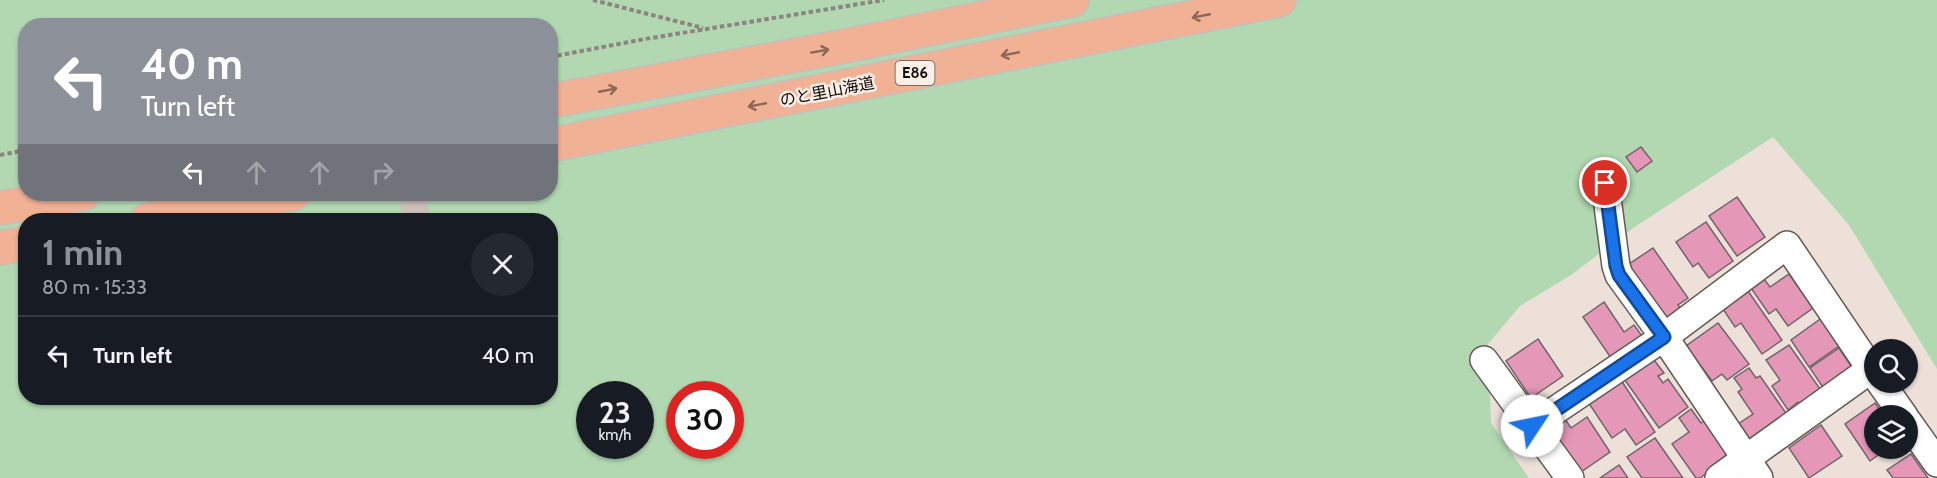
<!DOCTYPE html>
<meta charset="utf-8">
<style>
:root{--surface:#171b24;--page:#242831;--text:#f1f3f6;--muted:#9ea1a6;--line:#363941;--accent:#8c9099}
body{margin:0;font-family:Cabin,"Noto Sans JP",sans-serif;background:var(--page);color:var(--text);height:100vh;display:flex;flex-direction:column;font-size:22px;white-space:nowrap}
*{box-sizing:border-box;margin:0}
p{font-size:20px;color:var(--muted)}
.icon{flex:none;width:33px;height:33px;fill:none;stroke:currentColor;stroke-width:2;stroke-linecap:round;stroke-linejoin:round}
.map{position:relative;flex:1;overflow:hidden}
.drawer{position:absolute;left:18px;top:213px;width:540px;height:192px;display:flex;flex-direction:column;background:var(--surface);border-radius:24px;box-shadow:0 2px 4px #0004}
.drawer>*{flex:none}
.banner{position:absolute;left:18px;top:18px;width:540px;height:183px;border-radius:24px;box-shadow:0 2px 4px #0004;background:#8c9099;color:#fff;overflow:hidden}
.tools{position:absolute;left:1864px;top:339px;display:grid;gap:12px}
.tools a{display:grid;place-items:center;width:54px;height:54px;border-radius:50%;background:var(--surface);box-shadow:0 2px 4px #0004;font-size:30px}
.speed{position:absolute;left:576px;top:381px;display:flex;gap:12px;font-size:30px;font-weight:700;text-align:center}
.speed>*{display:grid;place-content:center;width:78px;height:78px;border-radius:50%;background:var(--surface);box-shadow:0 2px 4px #0004;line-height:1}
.speed small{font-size:15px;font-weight:400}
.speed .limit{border:9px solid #d22;background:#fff;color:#111}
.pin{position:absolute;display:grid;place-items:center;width:51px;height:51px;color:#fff;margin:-26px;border:3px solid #fff;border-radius:50%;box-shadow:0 2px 6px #0007}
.me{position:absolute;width:66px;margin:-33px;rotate:56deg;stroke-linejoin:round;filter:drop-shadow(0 0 4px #0008)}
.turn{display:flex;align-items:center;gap:21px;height:126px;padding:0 24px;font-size:27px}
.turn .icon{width:78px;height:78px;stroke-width:2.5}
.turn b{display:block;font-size:42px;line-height:51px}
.lanes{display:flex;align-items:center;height:57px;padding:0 24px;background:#0003;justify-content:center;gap:30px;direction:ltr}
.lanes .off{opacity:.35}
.round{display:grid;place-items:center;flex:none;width:63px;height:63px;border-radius:32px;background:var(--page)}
.summary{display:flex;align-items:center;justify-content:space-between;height:102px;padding:0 24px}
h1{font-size:36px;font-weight:700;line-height:45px;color:var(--accent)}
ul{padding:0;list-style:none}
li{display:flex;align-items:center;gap:18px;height:78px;padding:0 24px;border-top:2px solid var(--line)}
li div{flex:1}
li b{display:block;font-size:22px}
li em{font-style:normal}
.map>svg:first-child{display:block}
.green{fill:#b1d8b0;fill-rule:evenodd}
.building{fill:#e497b7;stroke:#716569;stroke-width:1.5}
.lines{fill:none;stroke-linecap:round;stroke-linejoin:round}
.street-tunnel{stroke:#cbc0ba;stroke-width:27;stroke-dasharray:27 14;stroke-linecap:butt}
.street-casing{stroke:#655b55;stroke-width:30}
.highway-casing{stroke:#c1c0bf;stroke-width:36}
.path{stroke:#8c847e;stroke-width:4;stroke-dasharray:4.5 3;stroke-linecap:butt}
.street{stroke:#fff;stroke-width:27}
.highway{stroke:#f1b195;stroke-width:33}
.oneway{stroke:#8b6756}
.route-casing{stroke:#114b97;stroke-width:15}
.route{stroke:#1a73e8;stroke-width:10}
.labels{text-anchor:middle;stroke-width:5;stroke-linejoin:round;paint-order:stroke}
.shield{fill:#faeee6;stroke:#56504b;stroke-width:1.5}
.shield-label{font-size:15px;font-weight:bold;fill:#0f0c09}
.street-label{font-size:16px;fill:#0f0c09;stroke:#faeee6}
</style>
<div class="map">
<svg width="1937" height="478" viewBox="0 0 1937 478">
<rect width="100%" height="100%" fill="#ece0d9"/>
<path class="green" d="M0,0H1937V369L1849,225L1773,137L1636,226L1571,275L1520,306L1488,344L1491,423L1529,478H0ZM26,26H550V194H26ZM26,220H550V398H26ZM590,394H640V446H590ZM680,394H730V446H680Z"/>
<g class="building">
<path d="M1641,147L1652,161L1637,172L1626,157Z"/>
<path d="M1737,197L1765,237L1737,256L1709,216Z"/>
<path d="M1706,222L1733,261L1709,278L1698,263L1693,267L1676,242Z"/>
<path d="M1653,248L1688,298L1678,305L1683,313L1666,324L1626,266Z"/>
<path d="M1789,274L1813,308L1788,326L1776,309L1769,314L1751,288L1764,279L1770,287Z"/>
<path d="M1748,291L1782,340L1762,354L1741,323L1735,327L1723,309Z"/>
<path d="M1604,302L1624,332L1634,325L1642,336L1611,358L1583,317Z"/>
<path d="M1823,317L1842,344L1809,367L1791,340Z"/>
<path d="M1718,323L1749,364L1727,380L1722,374L1712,381L1686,346Z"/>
<path d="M1538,339L1563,376L1531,398L1506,361Z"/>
<path d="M1789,345L1825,396L1804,411L1798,402L1788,410L1772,386L1780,380L1766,360Z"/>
<path d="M1839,348L1853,369L1824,389L1810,368Z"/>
<path d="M1651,356L1664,373L1658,376L1663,383L1668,379L1688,407L1659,428L1622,376Z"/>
<path d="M1749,368L1756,378L1760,376L1788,416L1751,443L1738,424L1753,414L1738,392L1742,389L1734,378Z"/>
<path d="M1619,377L1655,432L1636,445L1625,429L1612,438L1586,399Z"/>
<path d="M1875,403L1884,416H1875V448H1888L1870,461L1845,424Z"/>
<path d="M1691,409L1701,423L1707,419L1732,454L1700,478H1696L1672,444L1689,432L1679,418Z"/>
<path d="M1587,417L1610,452L1581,472L1551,429L1565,419L1571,428Z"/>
<path d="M1821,425L1842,456L1809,478L1789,448Z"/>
<path d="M1655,438L1683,478H1642L1627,457Z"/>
<path d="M1911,454L1928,478H1893L1887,470Z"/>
<path d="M1619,465L1628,478H1600Z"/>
</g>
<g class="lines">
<path class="street-tunnel" d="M412,194L417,220"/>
<defs>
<g id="street">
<path d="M1605,183L1616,266L1619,275L1664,337L1759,478"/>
<path d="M1484,360L1532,426"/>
<path d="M1880,382L1904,416"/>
<path d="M1908,422L1937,463"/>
<path d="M1570,478L1532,426L1664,337L1787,245L1875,375"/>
<path d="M1719,478L1871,369"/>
</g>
<g id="highway">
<path d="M550,101L845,46L1072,0"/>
<path d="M550,145L1279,0"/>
<path d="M0,208L83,194"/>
<path d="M148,220L293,194"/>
<path d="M0,248L26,243"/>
</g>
</defs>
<use href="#street" class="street-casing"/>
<use href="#highway" class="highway-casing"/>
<g class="path">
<path d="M593,0L703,28"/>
<path d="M550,57L645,39L884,0"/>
<path d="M0,155L26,150"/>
</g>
<use href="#street" class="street"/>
<use href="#highway" class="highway"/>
</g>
<defs><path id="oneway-shaft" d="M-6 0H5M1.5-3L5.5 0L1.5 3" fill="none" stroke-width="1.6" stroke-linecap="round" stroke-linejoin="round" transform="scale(1.5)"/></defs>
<g class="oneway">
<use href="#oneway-shaft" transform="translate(1201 16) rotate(169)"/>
<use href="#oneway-shaft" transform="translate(820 51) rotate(-10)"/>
<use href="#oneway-shaft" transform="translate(1010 54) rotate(169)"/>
<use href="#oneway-shaft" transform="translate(608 90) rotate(-11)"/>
<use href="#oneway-shaft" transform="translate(757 105) rotate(169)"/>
</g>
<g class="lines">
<defs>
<path id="route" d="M1532,426L1664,337L1619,275L1616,266L1605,183"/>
</defs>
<use href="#route" class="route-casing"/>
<use href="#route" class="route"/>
</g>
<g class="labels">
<rect class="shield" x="895.5" y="61" width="39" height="24" rx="4.5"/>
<g class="shield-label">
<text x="915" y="78">E86</text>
</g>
<g class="street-label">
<text transform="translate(827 91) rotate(-11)" y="6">のと里山海道</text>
</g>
</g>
</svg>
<div class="tools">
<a><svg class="icon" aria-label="search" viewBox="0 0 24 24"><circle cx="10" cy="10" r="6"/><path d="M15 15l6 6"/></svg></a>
<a><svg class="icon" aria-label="layers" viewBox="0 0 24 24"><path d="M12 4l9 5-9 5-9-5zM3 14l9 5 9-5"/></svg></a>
</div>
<div class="speed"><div>23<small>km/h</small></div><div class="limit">30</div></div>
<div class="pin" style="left:1605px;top:183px;background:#d93025"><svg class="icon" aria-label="arrive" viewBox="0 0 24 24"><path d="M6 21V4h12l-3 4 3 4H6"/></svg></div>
<svg class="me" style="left:1532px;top:426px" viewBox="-20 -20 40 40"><circle r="19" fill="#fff"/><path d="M0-13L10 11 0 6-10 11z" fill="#1a73e8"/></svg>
<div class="banner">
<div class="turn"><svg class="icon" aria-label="left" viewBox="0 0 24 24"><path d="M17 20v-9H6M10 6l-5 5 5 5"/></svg><div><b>40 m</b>Turn left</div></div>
<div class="lanes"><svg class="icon" aria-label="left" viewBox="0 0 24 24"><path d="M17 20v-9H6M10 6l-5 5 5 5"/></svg><svg class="icon off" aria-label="ahead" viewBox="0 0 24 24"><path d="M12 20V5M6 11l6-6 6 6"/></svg><svg class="icon off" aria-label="ahead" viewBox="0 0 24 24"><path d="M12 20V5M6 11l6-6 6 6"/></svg><svg class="icon off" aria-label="right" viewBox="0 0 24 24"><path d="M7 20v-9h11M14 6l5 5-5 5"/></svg></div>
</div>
<section class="drawer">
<div class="summary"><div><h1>1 min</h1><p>80 m · 15:33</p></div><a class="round"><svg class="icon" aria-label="close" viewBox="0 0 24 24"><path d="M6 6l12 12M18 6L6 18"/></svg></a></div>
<ul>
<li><svg class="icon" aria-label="left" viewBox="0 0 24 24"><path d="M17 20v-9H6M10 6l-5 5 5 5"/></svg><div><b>Turn left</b></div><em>40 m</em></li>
</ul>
</section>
</div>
